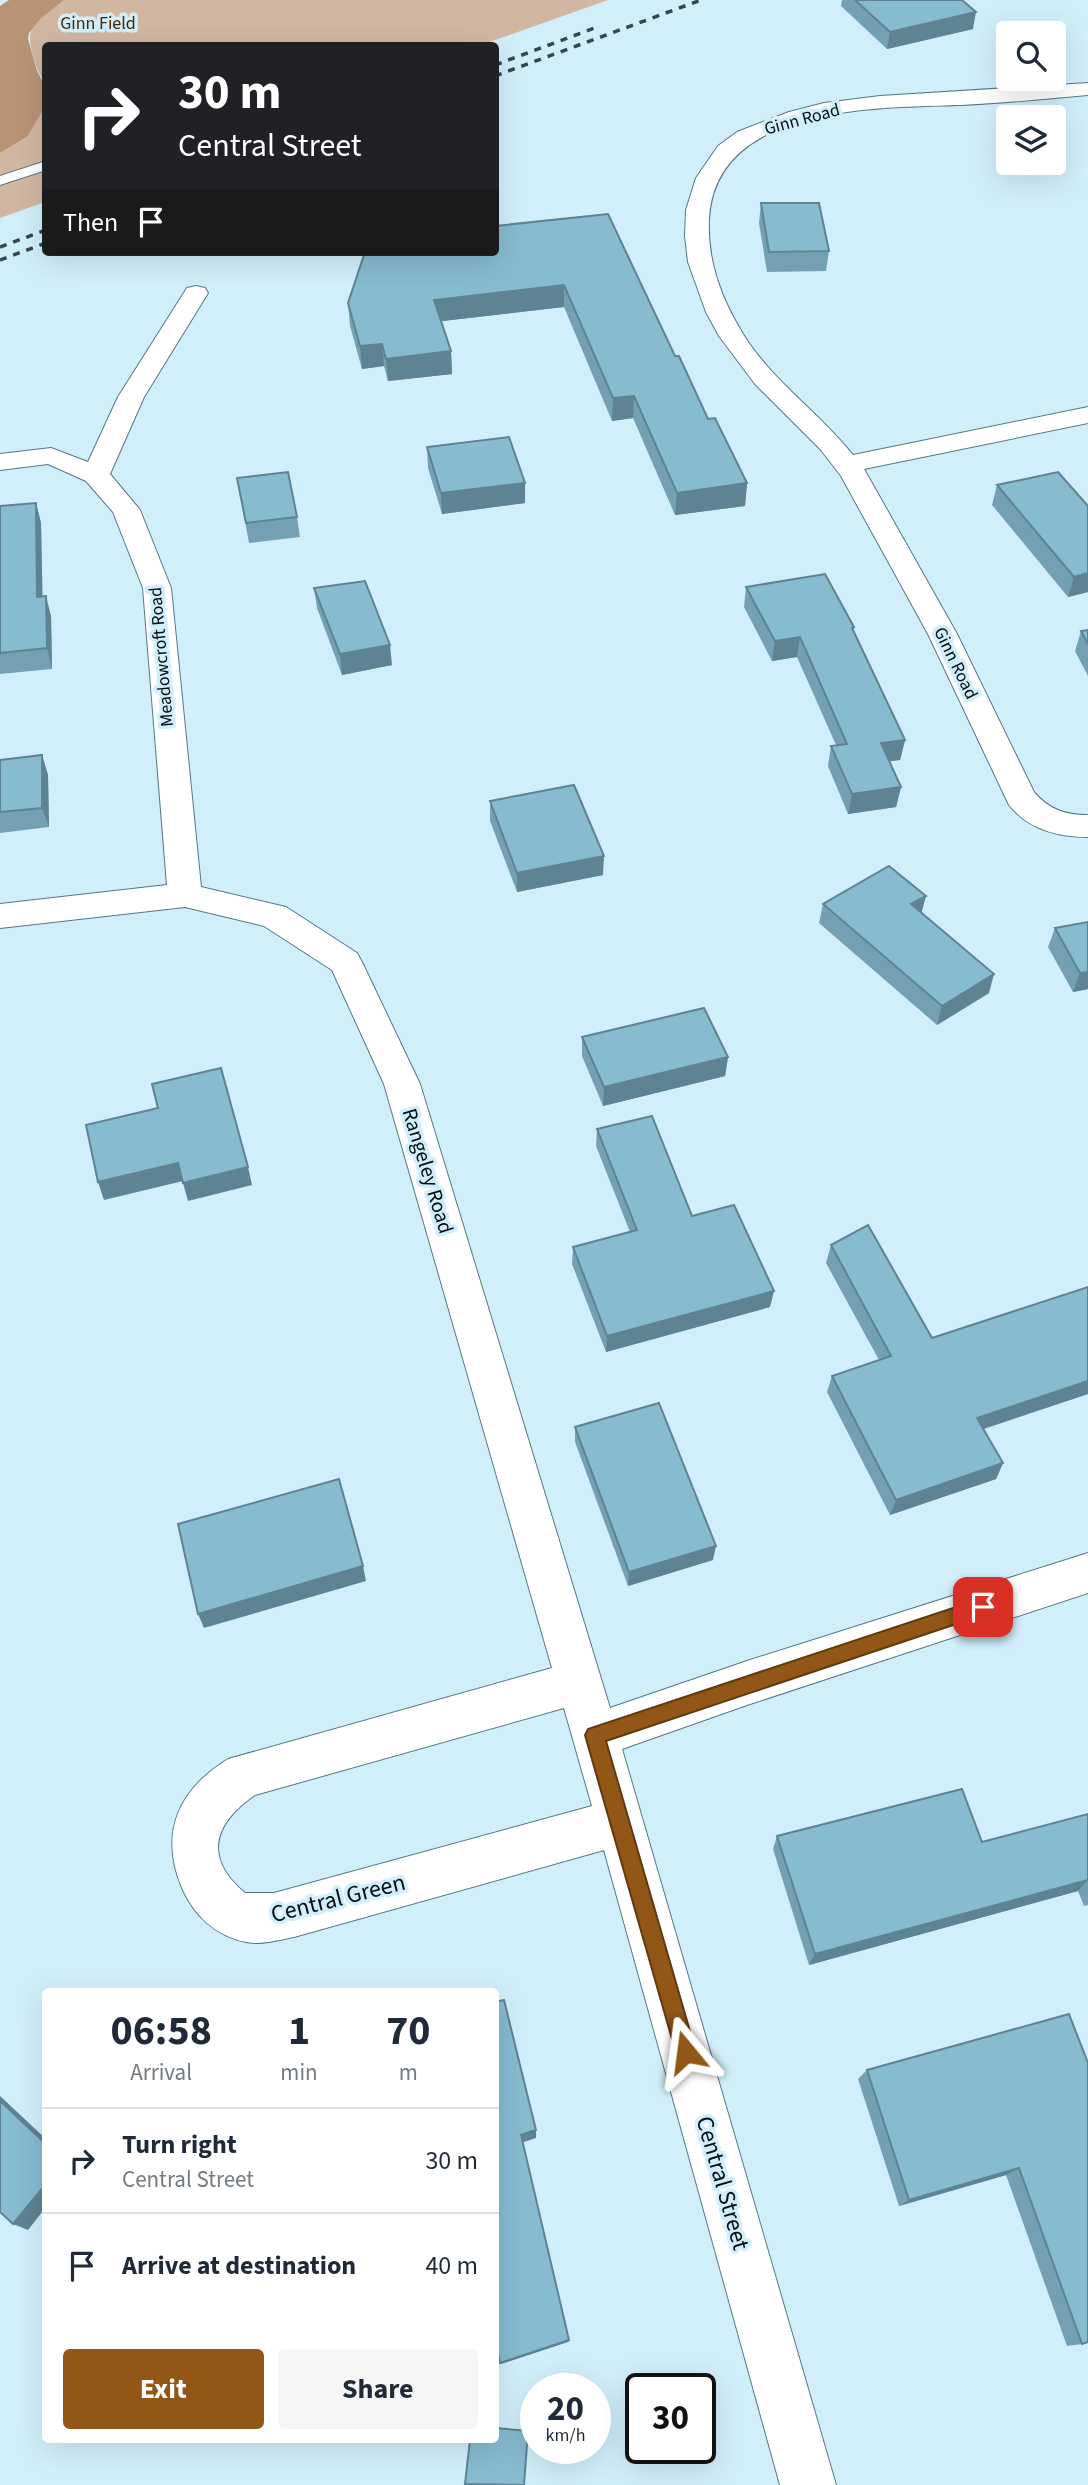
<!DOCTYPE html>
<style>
:root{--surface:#fff;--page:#f6f6f7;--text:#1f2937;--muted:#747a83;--line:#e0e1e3;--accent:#925717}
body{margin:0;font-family:"Source Sans 3",sans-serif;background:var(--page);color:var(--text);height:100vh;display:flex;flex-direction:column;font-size:26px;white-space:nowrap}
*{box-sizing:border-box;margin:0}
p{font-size:23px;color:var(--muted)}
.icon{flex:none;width:38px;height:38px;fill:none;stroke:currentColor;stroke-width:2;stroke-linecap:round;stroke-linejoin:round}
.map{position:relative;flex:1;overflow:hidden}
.drawer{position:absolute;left:42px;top:1988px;width:457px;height:455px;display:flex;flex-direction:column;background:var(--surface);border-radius:7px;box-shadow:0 7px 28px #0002}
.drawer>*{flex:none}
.top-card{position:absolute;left:42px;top:42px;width:457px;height:214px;border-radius:7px;box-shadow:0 7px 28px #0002;background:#202124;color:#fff;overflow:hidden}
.controls{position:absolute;left:996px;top:21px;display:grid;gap:14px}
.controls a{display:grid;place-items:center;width:70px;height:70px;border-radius:7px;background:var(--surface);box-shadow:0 7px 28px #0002;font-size:35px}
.speed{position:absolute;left:520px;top:2373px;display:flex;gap:14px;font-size:35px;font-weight:700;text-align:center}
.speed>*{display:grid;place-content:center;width:91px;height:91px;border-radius:50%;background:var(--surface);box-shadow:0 7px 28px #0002;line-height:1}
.speed small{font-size:18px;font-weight:400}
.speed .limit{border:4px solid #111;border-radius:10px;background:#fff;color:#111}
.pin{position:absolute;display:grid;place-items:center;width:60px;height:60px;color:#fff;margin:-30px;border-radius:14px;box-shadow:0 4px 10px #0006}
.me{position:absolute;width:77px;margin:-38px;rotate:344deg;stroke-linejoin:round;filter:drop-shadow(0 0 5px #0008)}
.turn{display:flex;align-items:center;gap:24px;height:147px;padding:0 21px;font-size:32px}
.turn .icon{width:91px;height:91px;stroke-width:2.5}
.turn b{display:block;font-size:49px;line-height:60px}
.then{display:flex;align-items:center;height:66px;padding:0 21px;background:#0003;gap:14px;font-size:26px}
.eta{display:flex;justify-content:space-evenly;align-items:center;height:119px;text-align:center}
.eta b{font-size:42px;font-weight:700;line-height:49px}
.cta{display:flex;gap:14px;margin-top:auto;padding:14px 21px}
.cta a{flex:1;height:80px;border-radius:7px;background:var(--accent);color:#fff;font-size:28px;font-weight:700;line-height:80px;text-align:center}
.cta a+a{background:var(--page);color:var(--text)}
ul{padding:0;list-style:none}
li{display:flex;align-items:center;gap:21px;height:105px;padding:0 21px;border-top:2px solid var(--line)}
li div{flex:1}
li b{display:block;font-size:26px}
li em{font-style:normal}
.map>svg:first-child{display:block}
.green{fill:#d1b7a1}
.water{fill:#b89474}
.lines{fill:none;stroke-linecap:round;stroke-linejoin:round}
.lane-casing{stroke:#557785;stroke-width:2}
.street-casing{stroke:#557785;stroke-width:2}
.lane{fill:#fff;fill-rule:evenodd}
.street{fill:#fff;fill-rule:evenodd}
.rail{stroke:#36464d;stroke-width:3.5;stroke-dasharray:7 7;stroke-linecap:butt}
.wall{fill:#73a1b3}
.shaded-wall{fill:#5e8392}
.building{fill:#86bbd0;stroke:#5e8392;stroke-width:2}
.route{fill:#925717;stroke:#5f390f;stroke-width:2}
.labels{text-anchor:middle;stroke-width:7;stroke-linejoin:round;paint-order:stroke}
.far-park-label{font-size:18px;fill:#4b2700;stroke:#d1effb}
.far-street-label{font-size:18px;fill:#030e13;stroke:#d1effb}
.street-label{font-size:21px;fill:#030e13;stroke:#d1effb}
.near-street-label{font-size:24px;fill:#030e13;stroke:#d1effb}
</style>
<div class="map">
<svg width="1088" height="2485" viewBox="0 0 1088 2485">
<rect width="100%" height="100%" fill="#d1effb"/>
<g class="green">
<path d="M64,0H608L481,45L46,46L45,86C44,79 39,74 36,66C23,26 31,24 64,0Z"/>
<path d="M45,98V202L0,218V153L27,137L42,112Z"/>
</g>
<path class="water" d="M9,0H64L40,19L29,33L28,39L37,71L45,86L42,112L27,137L0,153V6Z"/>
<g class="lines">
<defs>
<path id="lane" d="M46,161V170L0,185V176Z"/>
<g id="street">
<path d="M1088,83V95C1046,99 1004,103 961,105C878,108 715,104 709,219C707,261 721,298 743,334C772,381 819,412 853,455L1088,407V423L864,469L957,634L1034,792C1049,810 1066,815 1088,815V837C1057,837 1028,829 1009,805L928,634L841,476L821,450L755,384L719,336L706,312L688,262L685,236L686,210L696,178L718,146L737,132L789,112L824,103L880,96Z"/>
<path d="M196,286L205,288L208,293L144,397L110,474L140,510L171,588L201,887L286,907L357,953L362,962L420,1084L610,1708L747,1661L1088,1553V1593L747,1705L622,1749L836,2485H780L604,1850L294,1937C278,1940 262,1945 246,1942C215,1936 194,1915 182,1888C159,1833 178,1790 228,1759L552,1668L384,1084L332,970L264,926L185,907L0,928V904L167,885L143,588L113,512L86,481L48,464L0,470V454L51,448L88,462L118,397L187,288ZM564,1708L592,1806L274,1893H245C203,1858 213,1824 255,1795Z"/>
</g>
</defs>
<use href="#lane" class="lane-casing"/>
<use href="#street" class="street-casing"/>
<use href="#lane" class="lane"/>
<use href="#street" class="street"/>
<g class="rail">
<path d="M495,65L600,26"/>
<path d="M495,76L701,0"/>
<path d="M0,247L46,230"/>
<path d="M0,260L46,243"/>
</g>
</g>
<g class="wall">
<path d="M842,0H962L973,29L887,49L841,6Z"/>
<path d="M761,203L829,251L826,271L767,272L759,223Z"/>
<path d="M495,226L675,356L708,419L747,483L745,506L675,515L633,418L612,421L564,307L441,321L451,351L452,374L388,381L384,366L362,369L350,326L348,303Z"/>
<path d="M427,447L525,483V503L442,514L428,468Z"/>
<path d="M237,478L297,517L300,537L249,543Z"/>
<path d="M997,485L1088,592L1068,597L992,505Z"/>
<path d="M36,503L41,523L42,596L51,616L52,669L0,674V506Z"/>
<path d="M746,587L854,627V631L905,740L900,760L889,761L901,787L896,807L848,814L828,766L831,746L836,745L797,657L772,661L744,607Z"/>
<path d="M314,588L392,665L342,675L317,608Z"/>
<path d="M1088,630V676L1075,651L1081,631Z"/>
<path d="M42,755L48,775L49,827L0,833V760Z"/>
<path d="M490,801L603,875L517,892L490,821Z"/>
<path d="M823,904L922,913L989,993L937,1025L819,923Z"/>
<path d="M1088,922V989L1073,992L1048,947L1055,928Z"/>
<path d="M582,1037L728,1057L725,1076L603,1106L582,1056Z"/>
<path d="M597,1129L692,1216L770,1307L606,1352L572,1264L573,1247L630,1232L596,1146Z"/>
<path d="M831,1245L932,1338L1088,1287V1394L984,1429L1003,1463L996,1479L890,1515L827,1392L832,1376L879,1360L826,1263Z"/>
<path d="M575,1427L713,1560L628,1586L575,1442Z"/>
<path d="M1088,1814V1905L1084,1906L1078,1891L809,1965L773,1849L777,1836L982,1842Z"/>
<path d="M1069,2014L1082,2344L1067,2346L1006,2175L899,2206L858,2079L867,2070Z"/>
</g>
<g class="shaded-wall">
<path d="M976,12L973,29L887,49L890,32Z"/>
<path d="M564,285V307L435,322L434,300Z"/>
<path d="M382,344L384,366L362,369L360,346Z"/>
<path d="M451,351L452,374L388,381L386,359Z"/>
<path d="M634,396L633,418L612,421L613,398Z"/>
<path d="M525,483V503L442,514L441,493Z"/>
<path d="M747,483L745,506L675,515L677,493Z"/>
<path d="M36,503L41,523L43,617L37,597Z"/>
<path d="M1088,573V592L1068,597L1074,577Z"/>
<path d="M46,596L51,616L52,669L47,648Z"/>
<path d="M800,637L797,657L772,661L775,641Z"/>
<path d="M390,645L392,665L342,675L340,654Z"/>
<path d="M905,740L900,760L877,763L881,743Z"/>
<path d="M42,755L48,775L49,827L42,808Z"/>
<path d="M901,787L896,807L848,814L852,794Z"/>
<path d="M604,856L603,875L517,892V873Z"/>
<path d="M926,896L921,915L911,904Z"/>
<path d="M1088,972V989L1073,992L1080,973Z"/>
<path d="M994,974L989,993L937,1025L942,1006Z"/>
<path d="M728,1057L725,1076L603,1106L604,1087Z"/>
<path d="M178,1163L183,1181L104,1200L98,1182Z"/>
<path d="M248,1167L252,1185L188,1201L183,1183Z"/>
<path d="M774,1291L770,1307L606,1352L607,1336Z"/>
<path d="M1088,1381V1394L970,1433L977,1418Z"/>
<path d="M1003,1463L996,1479L890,1515L896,1500Z"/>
<path d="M716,1546L713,1560L628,1586L629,1572Z"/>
<path d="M363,1566L366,1581L204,1628L198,1614Z"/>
<path d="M1088,1880L1078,1891L809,1965L815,1954Z"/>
<path d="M0,2096L46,2139V2144L0,2101Z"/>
<path d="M536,2130V2138L521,2143V2135Z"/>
<path d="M1019,2168L1006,2175L899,2206L909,2200Z"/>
<path d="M46,2184V2207L28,2230L13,2224Z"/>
<path d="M569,2340L568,2342L501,2364L500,2363Z"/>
</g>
<g class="building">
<path d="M855,0H962L976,12L890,32Z"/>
<path d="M761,203H819L829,251L769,252Z"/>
<path d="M608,214L675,356H679L708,419L715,418L747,483L677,493L634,396L613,398L564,285L434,300L451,351L386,359L382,344L360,346L348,303L365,252H495V226Z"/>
<path d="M509,437L525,483L441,493L427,447Z"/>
<path d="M288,472L297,517L246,523L237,478Z"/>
<path d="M1058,472L1088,506V573L1074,577L997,485Z"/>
<path d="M36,503L37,597L46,596L47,648L0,653V506Z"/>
<path d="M825,574L854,627L852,628L905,740L881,743L901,787L852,794L831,746L847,744L800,637L775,641L746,587Z"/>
<path d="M365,581L390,645L340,654L314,588Z"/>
<path d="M1088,630V644L1081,631Z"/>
<path d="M42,755V808L0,812V760Z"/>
<path d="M574,785L604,856L517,873L490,801Z"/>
<path d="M889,866L926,896L911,904L994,974L942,1006L823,904Z"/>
<path d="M1088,922V972L1080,973L1055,928Z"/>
<path d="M704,1008L728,1057L604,1087L582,1037Z"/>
<path d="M221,1068L248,1167L183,1183L178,1163L98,1182L86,1125L158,1108L152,1084Z"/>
<path d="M652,1116L692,1216L734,1205L774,1291L607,1336L573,1247L637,1230L597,1129Z"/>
<path d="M868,1225L932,1338L1088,1287V1381L977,1418L1003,1463L896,1500L832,1376L891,1356L831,1245Z"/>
<path d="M659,1403L716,1546L629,1572L575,1427Z"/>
<path d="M339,1479L363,1566L198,1614L178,1524Z"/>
<path d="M962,1789L982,1842L1088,1814V1880L815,1954L777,1836Z"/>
<path d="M504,2000L536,2130L521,2135L569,2340L500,2363L495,2341V2002Z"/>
<path d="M1069,2014L1088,2063V2342L1082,2344L1019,2168L909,2200L867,2070Z"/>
<path d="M0,2101L46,2144V2184L13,2224L0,2212Z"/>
<path d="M495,2428L528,2431L524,2485L465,2484L470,2440H495Z"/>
</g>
<path class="route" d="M983,1598L990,1601L992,1607L990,1613L983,1615L606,1741L696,2052L693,2060L686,2063L678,2060L585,1735L588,1729Z"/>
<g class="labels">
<g class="far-park-label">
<text x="98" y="29">Ginn Field</text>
</g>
<g class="far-street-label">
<text transform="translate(802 119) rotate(-15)" y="6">Ginn Road</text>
<text transform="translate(161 657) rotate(-95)" y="6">Meadowcroft Road</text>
<text transform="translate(956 663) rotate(64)" y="6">Ginn Road</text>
</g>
<g class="street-label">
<text transform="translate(428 1171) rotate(73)" y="7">Rangeley Road</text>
</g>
<g class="near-street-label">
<text transform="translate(338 1898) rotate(-14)" y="8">Central Green</text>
<text transform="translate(723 2183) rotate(74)" y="8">Central Street</text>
</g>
</g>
</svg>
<div class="controls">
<a><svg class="icon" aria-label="search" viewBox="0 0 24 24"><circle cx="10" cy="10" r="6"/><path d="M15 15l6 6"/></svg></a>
<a><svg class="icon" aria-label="layers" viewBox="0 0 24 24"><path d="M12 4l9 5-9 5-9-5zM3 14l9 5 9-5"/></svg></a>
</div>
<div class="speed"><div>20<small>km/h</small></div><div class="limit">30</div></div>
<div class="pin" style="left:983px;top:1607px;background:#d93025"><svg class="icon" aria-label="arrive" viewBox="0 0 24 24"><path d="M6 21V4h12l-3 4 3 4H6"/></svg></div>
<svg class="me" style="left:686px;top:2052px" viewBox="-20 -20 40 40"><path d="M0-17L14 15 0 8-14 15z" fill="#925717" stroke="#fff" stroke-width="4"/></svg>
<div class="top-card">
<div class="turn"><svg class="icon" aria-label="right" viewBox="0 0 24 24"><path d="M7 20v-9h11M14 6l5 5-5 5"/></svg><div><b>30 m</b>Central Street</div></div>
<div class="then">Then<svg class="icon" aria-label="arrive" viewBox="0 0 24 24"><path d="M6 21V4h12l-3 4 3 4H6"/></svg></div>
</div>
<section class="drawer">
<div class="eta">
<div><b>06:58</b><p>Arrival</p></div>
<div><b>1</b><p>min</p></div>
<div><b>70</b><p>m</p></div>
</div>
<ul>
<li><svg class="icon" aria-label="right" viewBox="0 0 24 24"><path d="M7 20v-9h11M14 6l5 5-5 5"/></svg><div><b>Turn right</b><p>Central Street</p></div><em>30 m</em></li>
<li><svg class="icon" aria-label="arrive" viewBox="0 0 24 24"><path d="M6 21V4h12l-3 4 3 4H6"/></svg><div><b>Arrive at destination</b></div><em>40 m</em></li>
</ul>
<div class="cta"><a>Exit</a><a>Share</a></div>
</section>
</div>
